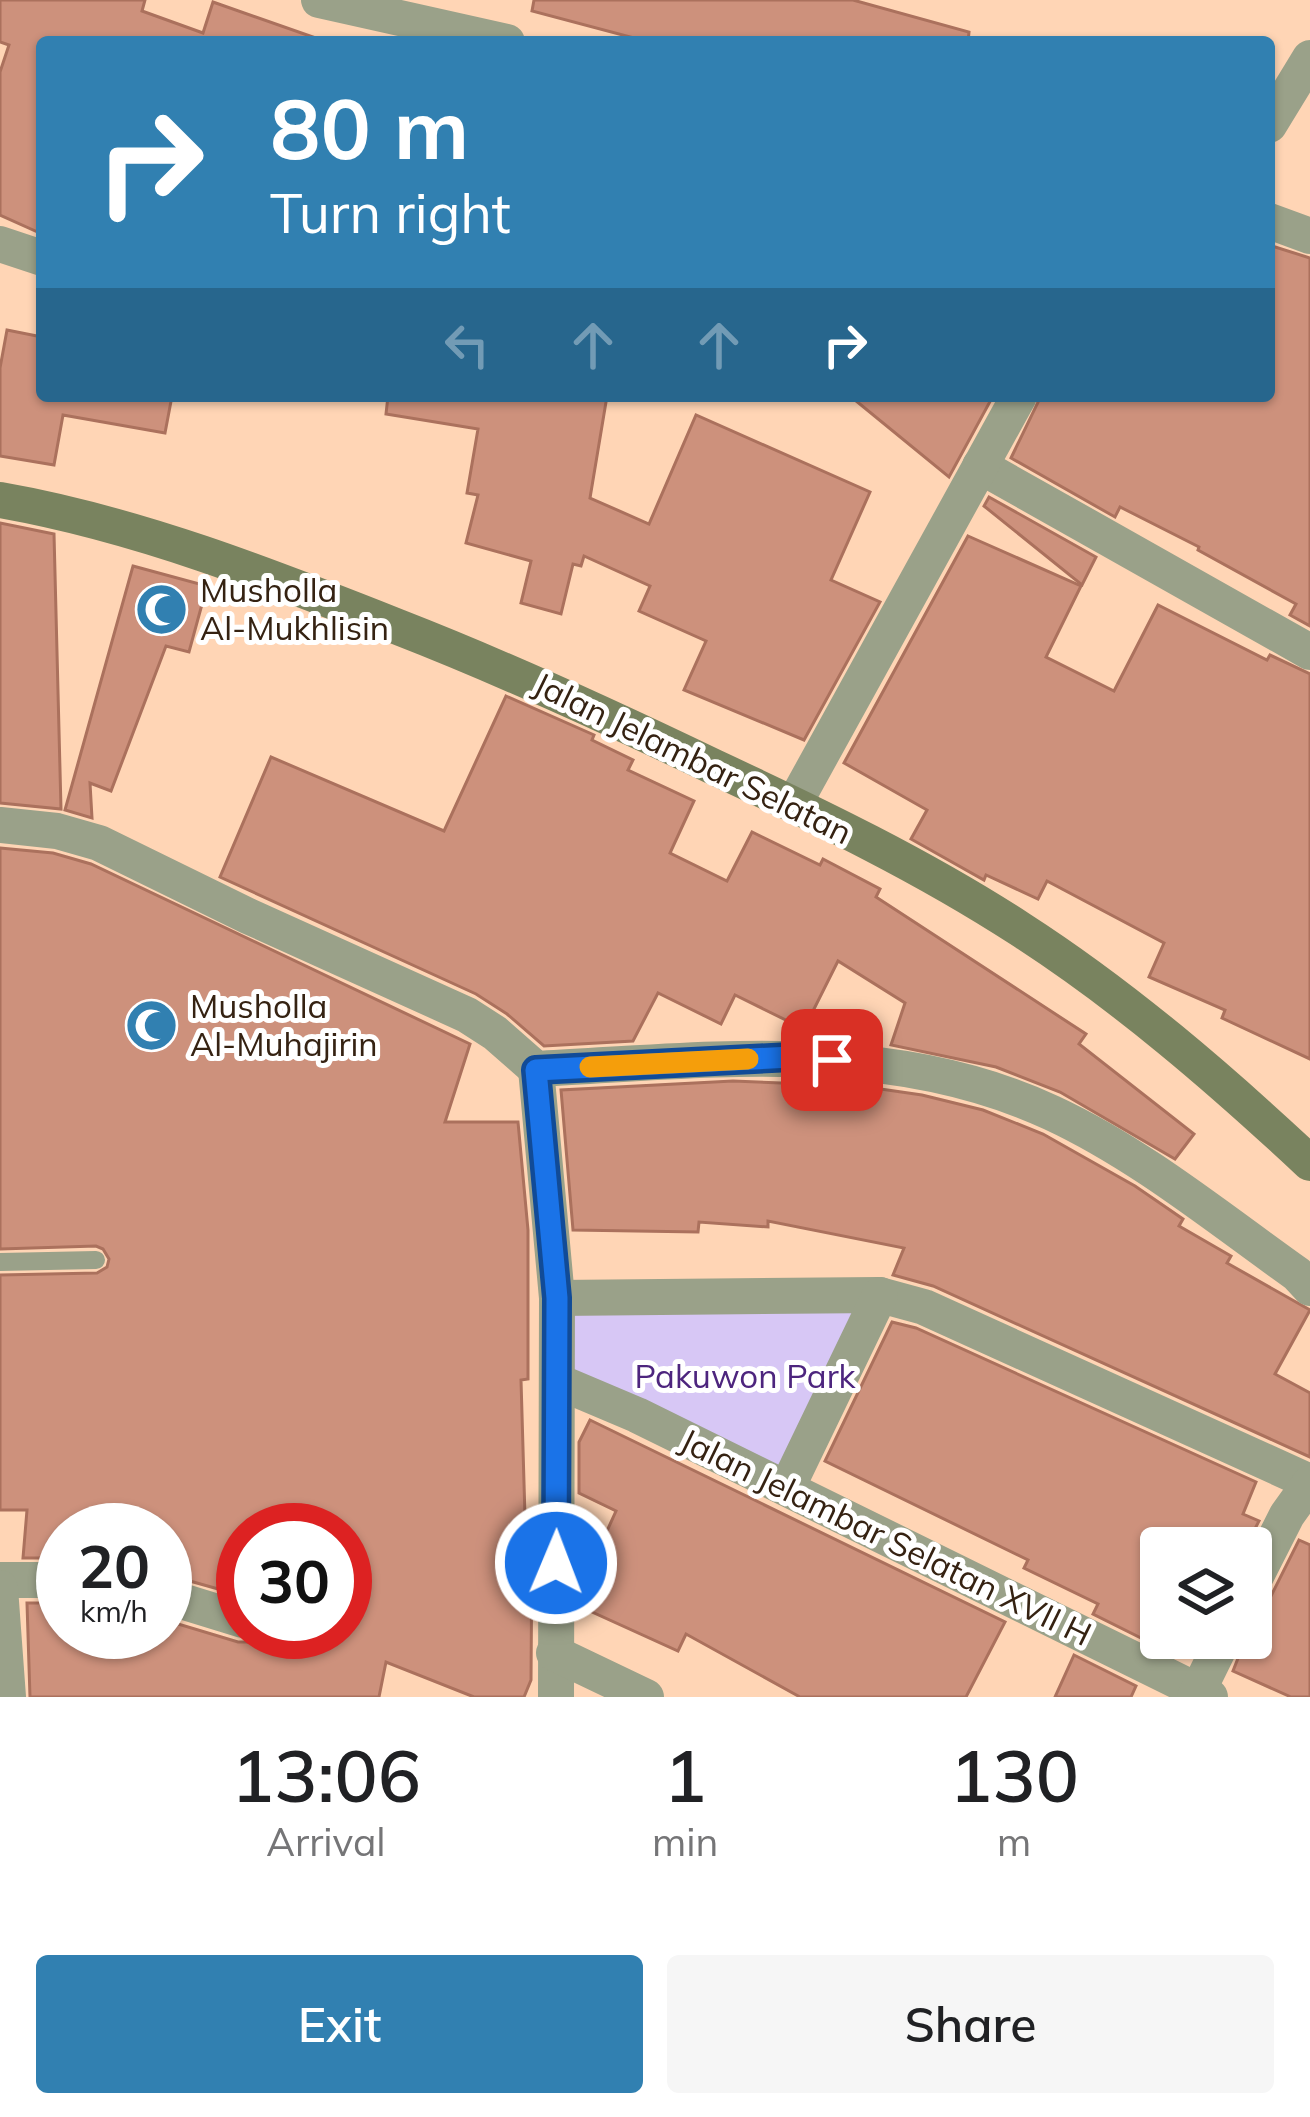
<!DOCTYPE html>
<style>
:root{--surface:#fff;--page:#f6f6f6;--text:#202124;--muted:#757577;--accent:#3180b1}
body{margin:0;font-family:Mulish,sans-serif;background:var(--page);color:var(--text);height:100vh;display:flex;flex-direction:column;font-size:45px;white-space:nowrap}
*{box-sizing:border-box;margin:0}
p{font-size:39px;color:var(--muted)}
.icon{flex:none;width:66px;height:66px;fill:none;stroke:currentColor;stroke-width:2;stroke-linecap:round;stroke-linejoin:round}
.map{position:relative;height:1697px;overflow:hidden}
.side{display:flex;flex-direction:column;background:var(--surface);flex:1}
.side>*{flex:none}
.banner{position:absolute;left:36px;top:36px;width:1239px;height:366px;border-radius:12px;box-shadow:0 3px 9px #0004;background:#3180b1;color:#fff;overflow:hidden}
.fabs{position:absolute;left:1140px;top:1527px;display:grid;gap:24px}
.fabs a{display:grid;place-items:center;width:132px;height:132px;border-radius:12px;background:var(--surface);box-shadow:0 3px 9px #0004;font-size:60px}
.speed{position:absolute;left:36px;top:1503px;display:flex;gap:24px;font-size:60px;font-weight:700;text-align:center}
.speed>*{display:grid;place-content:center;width:156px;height:156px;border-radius:50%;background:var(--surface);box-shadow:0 3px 9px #0004;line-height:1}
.speed small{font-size:30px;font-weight:400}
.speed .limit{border:18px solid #d22;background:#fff;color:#111}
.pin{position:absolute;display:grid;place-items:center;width:102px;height:102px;color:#fff;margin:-51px;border-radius:24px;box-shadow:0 6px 18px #0006}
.me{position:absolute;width:132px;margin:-66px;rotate:1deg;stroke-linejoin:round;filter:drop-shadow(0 0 9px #0008)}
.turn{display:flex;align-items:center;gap:42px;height:252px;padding:0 36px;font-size:54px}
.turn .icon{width:156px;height:156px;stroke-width:2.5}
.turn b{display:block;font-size:84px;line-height:102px}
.lanes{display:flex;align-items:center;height:114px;padding:0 36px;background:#0003;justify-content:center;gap:60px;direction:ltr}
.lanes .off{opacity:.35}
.eta{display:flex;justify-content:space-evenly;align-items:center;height:204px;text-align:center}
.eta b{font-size:72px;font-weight:600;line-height:84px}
.cta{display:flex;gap:24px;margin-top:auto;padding:24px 36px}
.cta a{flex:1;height:138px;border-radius:12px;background:var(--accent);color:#fff;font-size:48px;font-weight:600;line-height:138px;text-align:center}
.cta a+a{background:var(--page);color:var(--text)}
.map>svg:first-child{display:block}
.green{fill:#d7c7f5}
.building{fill:#cd917c;stroke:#ab715d;stroke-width:3}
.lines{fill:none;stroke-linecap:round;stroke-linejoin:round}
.lane{stroke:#9aa189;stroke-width:18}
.street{stroke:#9aa189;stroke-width:36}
.secondary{stroke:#79835f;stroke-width:36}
.route-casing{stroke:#114b97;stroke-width:30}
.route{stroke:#1a73e8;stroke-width:21}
.slow{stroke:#f59e0b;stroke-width:21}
.labels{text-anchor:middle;stroke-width:10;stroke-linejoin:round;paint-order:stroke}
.poi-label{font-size:33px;fill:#352212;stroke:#fff;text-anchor:start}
.street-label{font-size:33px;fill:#352212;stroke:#fff}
.park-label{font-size:33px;fill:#4d257e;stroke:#fff}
</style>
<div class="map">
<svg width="1310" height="1697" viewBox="0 0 1310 1697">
<rect width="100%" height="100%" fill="#ffd5b5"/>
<path class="green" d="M558,1297L869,1301L779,1480L564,1372Z"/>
<g class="building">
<path d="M0,0H145L142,11L203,33L213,2L313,37L312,42H42V234L0,215V72L9,45L0,42Z"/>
<path d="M534,0H853L969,32L968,42H649L532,11Z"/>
<path d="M1269,245L1310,258V626L1290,615L1296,604L1198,550L1199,547L1120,507L1115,517L1011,458L1041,396H1269Z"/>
<path d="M7,330L42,337V396H172L165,433L63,415L54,465L0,456V368Z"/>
<path d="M388,396H607L590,498L649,524L696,415L870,492L831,580L880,602L804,740L684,690L706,641L639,611L650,586L584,556L581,566L573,564L561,614L521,603L531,561L466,543L478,495L467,493L478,429L386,414Z"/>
<path d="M850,396H993L949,477Z"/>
<path d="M989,497L1096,557L1082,585L984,506Z"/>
<path d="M0,523L54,534L61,809L0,803Z"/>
<path d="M968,536L1081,586L1046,657L1114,691L1158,605L1267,660L1270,655L1310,674V1059L1222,1018L1225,1010L1149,977L1164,943L1047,881L1038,899L986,875L984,880L911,839L927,810L844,763Z"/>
<path d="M133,566L207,586L189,652L166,646L111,791L90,783L92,818L65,810Z"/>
<path d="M506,696L594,735L592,740L633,760L628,770L694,801L670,853L727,881L752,832L820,865L823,859L880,889L876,897L1086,1034L1079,1044L1194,1134L1175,1159L1060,1092L996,1067L891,1045L905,1003L838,961L804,1029L735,995L721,1024L658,993L633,1041L544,1046L507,1014L476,994L220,877L271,757L444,831Z"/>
<path d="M0,848L53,853L91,864L470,1044L445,1122H518L528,1230V1379L521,1380L526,1551L532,1538L531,1680L524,1697H474L386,1662L379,1697H30L27,1603H63V1632H165V1620L238,1642H249L260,1634L309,1636L311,1632H345V1530H243V1596L165,1574V1530H63V1558H23L27,1510H0V1275L97,1273L107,1267L109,1259L103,1249L96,1246L0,1249Z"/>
<path d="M733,1081L860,1086L922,1095L983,1110L1043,1134L1135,1186L1183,1219L1179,1226L1231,1256L1227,1263L1310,1310L1275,1374L1310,1393V1457L933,1286L893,1275L904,1248L768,1221V1227L699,1222L698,1232L573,1230L561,1090Z"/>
<path d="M892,1322L916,1328L1256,1482L1243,1514L1259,1521L1245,1548H1161V1633L1155,1645L1093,1614L1098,1604L1024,1568L1028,1560L825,1461Z"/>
<path d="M590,1420L1005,1622L966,1697H800L686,1634L678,1651L579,1606V1593L616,1511L579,1493V1442Z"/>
<path d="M1299,1540L1310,1545V1697H1291L1233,1671L1246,1638H1251L1255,1608L1271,1596Z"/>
<path d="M1074,1655L1136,1686L1131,1697H1055Z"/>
</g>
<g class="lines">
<path class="lane" d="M0,1262L96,1260"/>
<g class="street">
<path d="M319,0L507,42"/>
<path d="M1269,125L1310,58"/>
<path d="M1269,221L1310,236"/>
<path d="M0,244L42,258"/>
<path d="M980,466L1310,652"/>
<path d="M794,804L1019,396"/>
<path d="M0,825L57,831L99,843L248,916L467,1015L495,1033L536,1069C709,1060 889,1037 1052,1113C1140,1154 1218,1218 1297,1274L1310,1288"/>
<path d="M536,1069L557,1298L556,1697"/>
<path d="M557,1298L880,1295L924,1307L1310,1482"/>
<path d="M559,1382L637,1415L1210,1697"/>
<path d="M787,1488L880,1295"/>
<path d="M0,1580H63"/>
<path d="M1251,1586L1287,1515L1310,1483"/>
<path d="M0,1588L8,1697"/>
<path d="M165,1596L243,1620"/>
<path d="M554,1653L646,1697"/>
<path d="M1195,1697L1224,1638"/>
</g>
<path class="secondary" d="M0,500C137,524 269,576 398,627C506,669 610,717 714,767C819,816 923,866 1020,929C1124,996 1219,1078 1310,1163"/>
</g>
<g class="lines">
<defs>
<path id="route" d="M556,1563L557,1298L536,1070L791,1057L832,1060"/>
</defs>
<use href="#route" class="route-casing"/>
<use href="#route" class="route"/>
<path class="slow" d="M590,1067L748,1059"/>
</g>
<defs>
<symbol id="mosque-disc" viewBox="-11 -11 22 22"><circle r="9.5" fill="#3180b1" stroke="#fff"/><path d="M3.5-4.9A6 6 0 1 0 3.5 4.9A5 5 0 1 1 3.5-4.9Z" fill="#fff"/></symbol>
</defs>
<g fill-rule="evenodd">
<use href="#mosque-disc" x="132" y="580" width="59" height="59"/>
<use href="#mosque-disc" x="122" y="996" width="59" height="59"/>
</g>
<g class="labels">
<g class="poi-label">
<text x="200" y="602">Musholla<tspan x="200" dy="38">Al-Mukhlisin</tspan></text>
<text x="190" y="1018">Musholla<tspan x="190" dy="38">Al-Muhajirin</tspan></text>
</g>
<g class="street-label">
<text transform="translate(693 758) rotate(26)" y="12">Jalan Jelambar Selatan</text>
<text transform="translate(886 1537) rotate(26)" y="12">Jalan Jelambar Selatan XVII H</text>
</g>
<g class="park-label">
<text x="745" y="1388">Pakuwon Park</text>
</g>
</g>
</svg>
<div class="fabs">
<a><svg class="icon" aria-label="layers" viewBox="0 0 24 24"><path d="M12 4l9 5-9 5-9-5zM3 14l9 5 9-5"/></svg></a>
</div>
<div class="speed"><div>20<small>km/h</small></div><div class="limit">30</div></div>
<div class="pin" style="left:832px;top:1060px;background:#d93025"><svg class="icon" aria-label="arrive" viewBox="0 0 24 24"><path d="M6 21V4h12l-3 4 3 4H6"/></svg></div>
<svg class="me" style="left:556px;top:1563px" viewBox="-20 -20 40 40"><circle r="17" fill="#1a73e8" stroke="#fff" stroke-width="3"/><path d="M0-11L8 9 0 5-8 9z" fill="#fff"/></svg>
<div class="banner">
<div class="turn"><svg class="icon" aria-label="right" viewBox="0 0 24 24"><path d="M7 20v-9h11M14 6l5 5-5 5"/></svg><div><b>80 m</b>Turn right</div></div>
<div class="lanes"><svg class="icon off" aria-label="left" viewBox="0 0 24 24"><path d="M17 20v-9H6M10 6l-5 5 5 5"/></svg><svg class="icon off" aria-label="ahead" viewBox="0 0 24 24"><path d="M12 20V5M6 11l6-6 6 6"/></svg><svg class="icon off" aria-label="ahead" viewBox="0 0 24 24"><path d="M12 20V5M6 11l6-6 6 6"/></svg><svg class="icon" aria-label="right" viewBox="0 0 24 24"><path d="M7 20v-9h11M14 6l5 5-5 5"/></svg></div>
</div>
</div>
<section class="side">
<div class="eta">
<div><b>13:06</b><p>Arrival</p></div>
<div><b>1</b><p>min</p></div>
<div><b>130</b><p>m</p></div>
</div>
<div class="cta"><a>Exit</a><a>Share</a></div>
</section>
